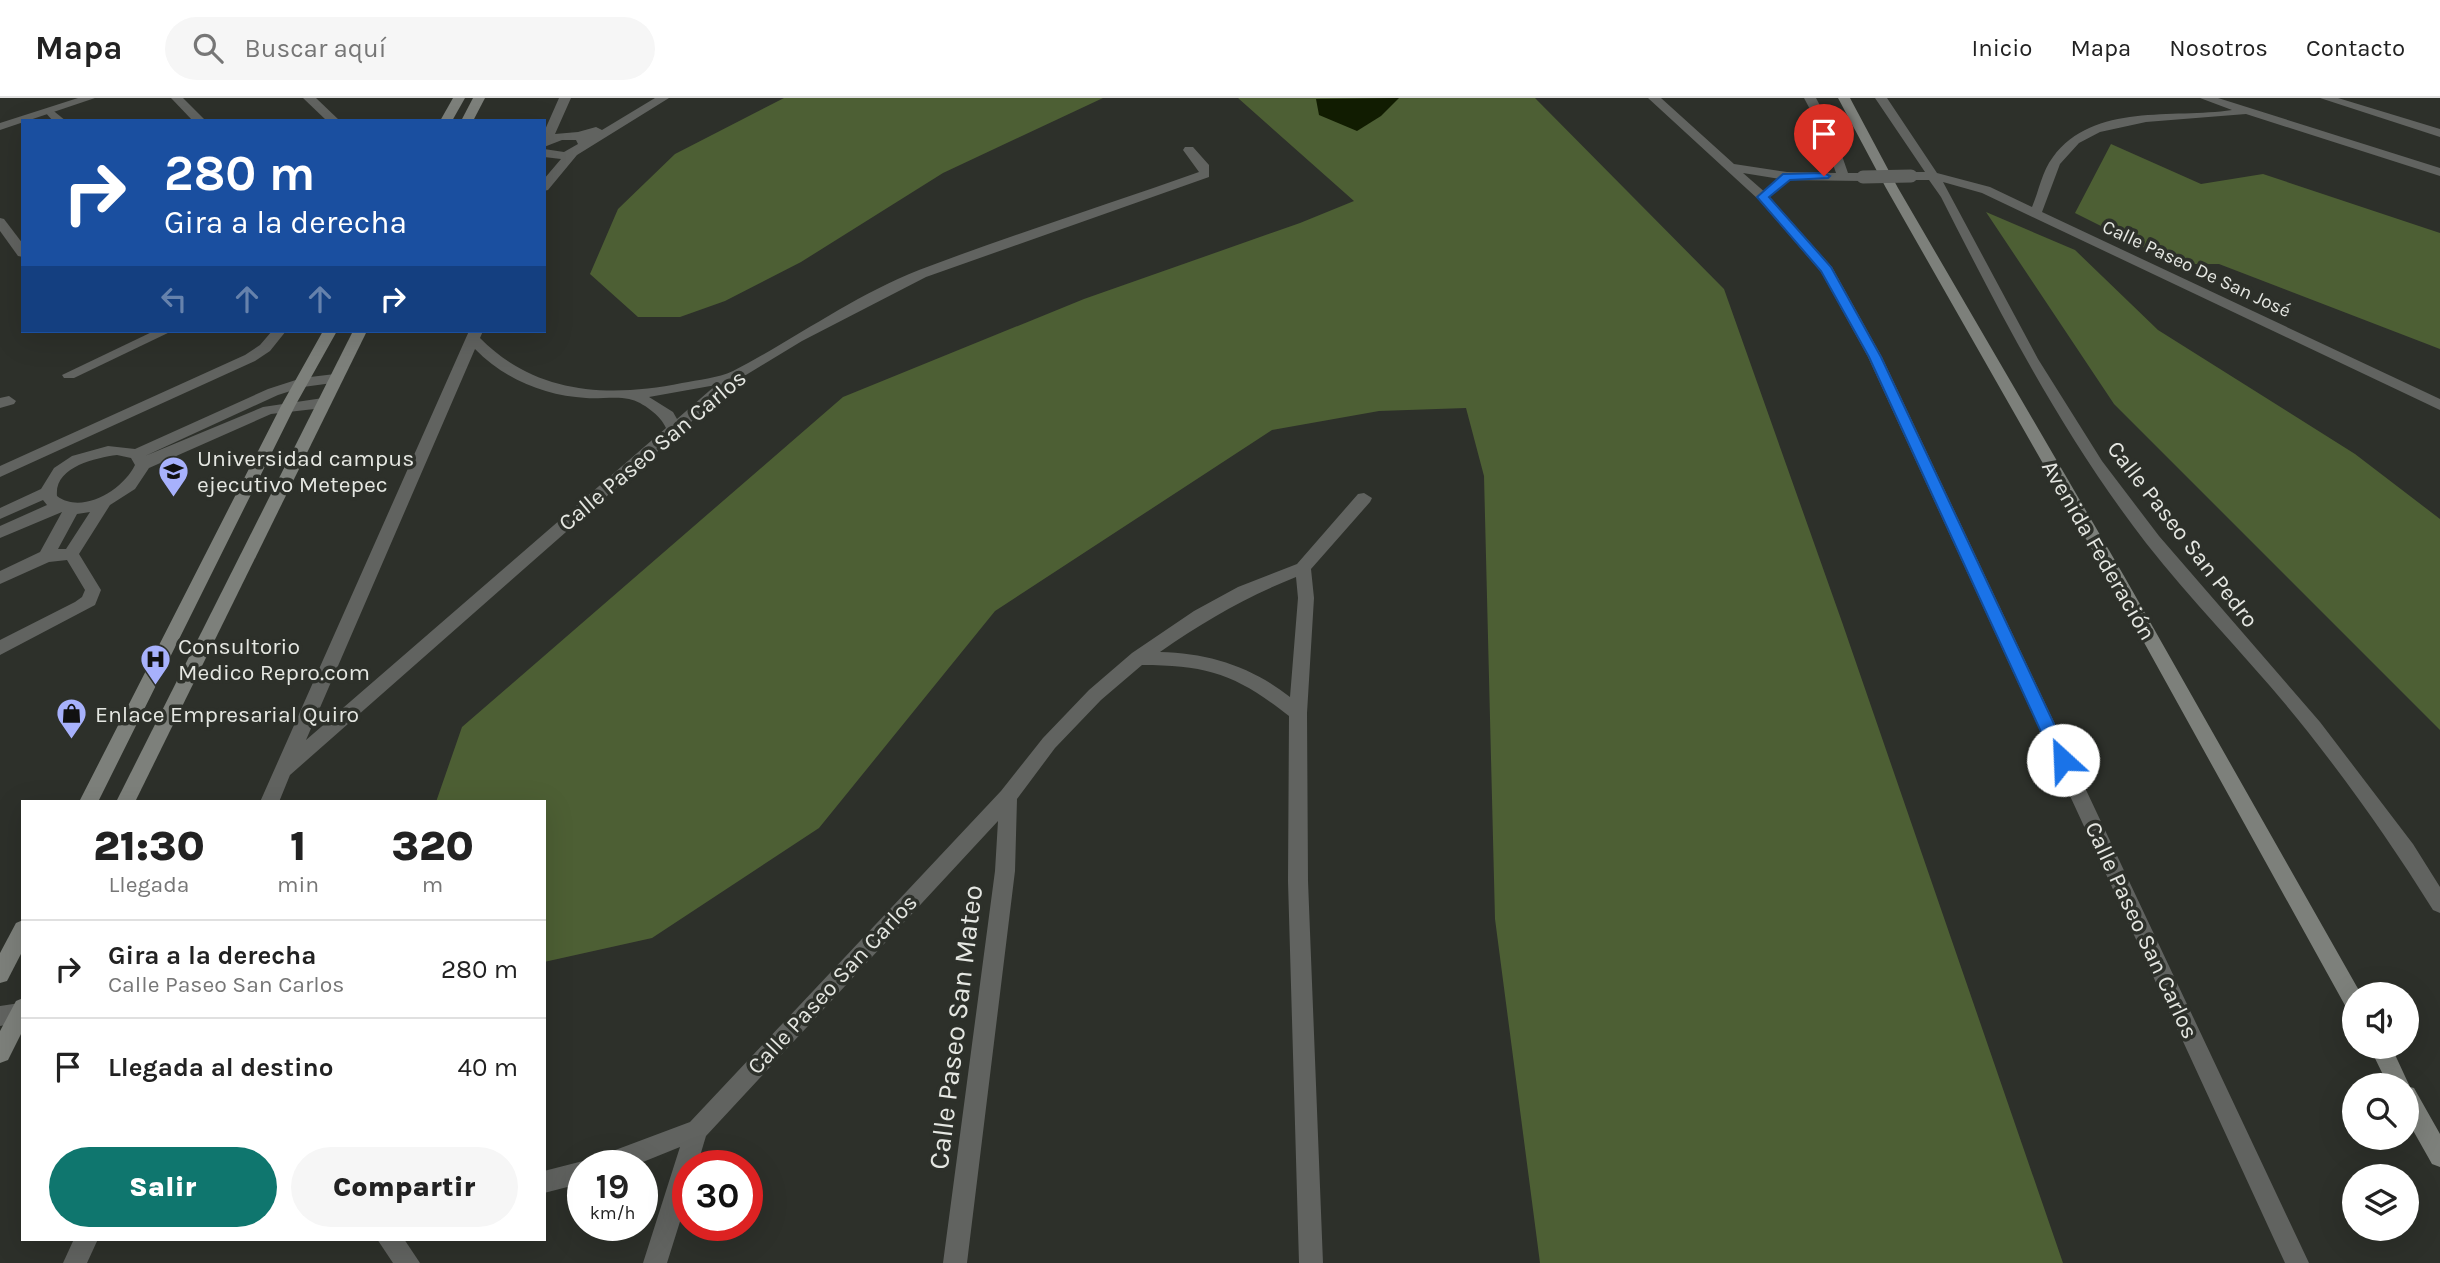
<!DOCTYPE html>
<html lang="es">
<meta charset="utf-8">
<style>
:root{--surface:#fff;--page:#f6f6f6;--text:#222;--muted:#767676;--line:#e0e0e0;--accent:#0f766e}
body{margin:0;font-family:Karla,sans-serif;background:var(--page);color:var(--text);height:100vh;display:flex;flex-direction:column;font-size:26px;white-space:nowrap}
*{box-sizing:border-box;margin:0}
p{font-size:23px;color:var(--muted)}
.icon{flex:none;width:38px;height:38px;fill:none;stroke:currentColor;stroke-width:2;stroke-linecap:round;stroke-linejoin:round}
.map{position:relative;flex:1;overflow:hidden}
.sheet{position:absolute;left:21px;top:702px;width:525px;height:441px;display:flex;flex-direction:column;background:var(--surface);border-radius:0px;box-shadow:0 7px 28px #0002}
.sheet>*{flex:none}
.hud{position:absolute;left:21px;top:21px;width:525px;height:214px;border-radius:0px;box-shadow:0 7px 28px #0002;background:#1a4fa0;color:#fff;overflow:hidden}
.controls{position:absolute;left:2342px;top:884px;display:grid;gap:14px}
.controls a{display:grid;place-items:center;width:77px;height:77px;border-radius:50%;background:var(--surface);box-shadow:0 7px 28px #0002;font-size:35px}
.speed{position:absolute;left:567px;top:1052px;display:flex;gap:14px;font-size:35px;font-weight:700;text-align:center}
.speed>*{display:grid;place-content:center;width:91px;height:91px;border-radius:50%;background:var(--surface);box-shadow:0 7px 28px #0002;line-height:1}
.speed small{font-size:18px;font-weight:400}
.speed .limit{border:10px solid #d22;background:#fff;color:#111}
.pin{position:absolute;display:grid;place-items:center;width:60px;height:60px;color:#fff;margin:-72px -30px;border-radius:50% 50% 50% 0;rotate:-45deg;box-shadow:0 0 7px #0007}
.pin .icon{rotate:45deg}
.me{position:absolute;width:77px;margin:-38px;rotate:335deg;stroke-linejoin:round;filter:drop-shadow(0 0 5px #0008)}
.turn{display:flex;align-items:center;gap:24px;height:147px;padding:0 28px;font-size:32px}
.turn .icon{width:91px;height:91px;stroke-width:2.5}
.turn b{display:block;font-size:49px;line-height:60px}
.lanes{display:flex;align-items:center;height:66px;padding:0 28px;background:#0003;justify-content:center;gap:35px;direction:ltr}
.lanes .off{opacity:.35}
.eta{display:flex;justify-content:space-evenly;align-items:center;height:119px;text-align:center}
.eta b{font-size:42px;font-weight:800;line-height:49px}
.button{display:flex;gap:14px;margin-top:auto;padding:14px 28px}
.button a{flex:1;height:80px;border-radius:42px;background:var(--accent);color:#fff;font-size:28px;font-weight:800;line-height:80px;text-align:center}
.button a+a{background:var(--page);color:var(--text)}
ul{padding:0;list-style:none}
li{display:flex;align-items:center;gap:21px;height:98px;padding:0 28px;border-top:2px solid var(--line)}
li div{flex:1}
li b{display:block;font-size:26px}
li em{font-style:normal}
header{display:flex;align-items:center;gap:42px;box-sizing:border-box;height:98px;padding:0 35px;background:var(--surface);border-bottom:2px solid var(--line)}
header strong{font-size:33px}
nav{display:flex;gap:38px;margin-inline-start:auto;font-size:24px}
.search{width:490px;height:63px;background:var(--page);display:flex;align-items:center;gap:18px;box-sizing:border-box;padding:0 24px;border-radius:38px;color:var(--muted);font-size:26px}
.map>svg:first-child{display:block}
.green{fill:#4d5f34}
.water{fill:#111c01}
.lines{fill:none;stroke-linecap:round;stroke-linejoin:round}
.minor{fill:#616360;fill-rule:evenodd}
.tertiary{fill:#616360;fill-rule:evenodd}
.secondary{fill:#7d807b;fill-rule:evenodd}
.minor-bridge{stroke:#616360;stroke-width:13}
.route{fill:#1a73e8;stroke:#114b97;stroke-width:2}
.labels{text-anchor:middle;stroke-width:7;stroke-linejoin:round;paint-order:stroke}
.far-street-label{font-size:19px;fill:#e5e7e2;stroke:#2d302a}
.street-label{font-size:23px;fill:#e5e7e2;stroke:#2d302a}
.poi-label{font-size:23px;fill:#e5e7e2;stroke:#2d302a;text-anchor:start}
.near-street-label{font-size:28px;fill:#e5e7e2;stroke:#2d302a}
</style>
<header>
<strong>Mapa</strong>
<div class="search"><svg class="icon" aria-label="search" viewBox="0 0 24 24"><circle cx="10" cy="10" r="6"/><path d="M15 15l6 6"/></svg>Buscar aquí</div>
<nav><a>Inicio</a><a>Mapa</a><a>Nosotros</a><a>Contacto</a></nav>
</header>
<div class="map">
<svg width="2440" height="1165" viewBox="0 0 2440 1165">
<rect width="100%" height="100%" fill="#2d302a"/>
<g class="green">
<path d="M784,0H1103L943,75L801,164L725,203L680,219H638L590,176L618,111L675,56Z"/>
<path d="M1238,0H1535L1724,191L1842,524L2063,1165H1540L1495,821L1484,378L1466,310L1379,313L1272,332L995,513L819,730L652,840L544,864V704H436L462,629L843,299L1084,201L1300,125L1354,103Z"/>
<path d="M2111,46L2201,86L2263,76L2440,135V251L2219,166H2177L2075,115Z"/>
<path d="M1986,114L2075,152L2158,232L2355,356L2440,421V632L2114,306Z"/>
</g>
<path class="water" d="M1399,0L1381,18L1357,33L1319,17L1316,1Z"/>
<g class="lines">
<g class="minor">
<path d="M171,0H183L206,23H193Z"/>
<path d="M303,0H316L340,23H327Z"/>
<path d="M559,0H571L555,36L578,34L596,29L602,32L655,0H669L577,57L548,92L544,93V81L561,61L544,59V51L564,54L578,46L576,42H562L544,49V34Z"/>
<path d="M1648,0H1661L1734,66L1787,74L1836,75L1821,32L1804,0H1816L1833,32L1848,75H1863L1869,79L1863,83L1787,82L1743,75L1767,96L1832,169L1882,259L2309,1165H2285L1868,259L1821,174L1759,102Z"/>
<path d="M1875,0H1887L1937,75L1990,89L2032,109C2039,93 2042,73 2053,59C2094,4 2173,21 2232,12L2200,0H2218L2440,70V78L2246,16L2146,24L2100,34L2079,45L2060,66L2042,114L2440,301V312L1982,95L1943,84L2038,261L2102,363L2159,438L2320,624L2413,746L2440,789V815L2433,812C2395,751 2353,691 2308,634C2257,569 2197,510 2146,445C2062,336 2003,221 1941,99L1929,82H1911L1905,78L1911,74H1925Z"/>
<path d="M2320,0H2338L2440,31V39Z"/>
<path d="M50,10L66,23H53L44,13Z"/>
<path d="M1185,49H1193L1209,67V79L926,179L802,243L741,280L290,677L279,704H260L469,233H483L480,240C535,296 608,300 682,285C698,282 718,280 733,273C795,241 853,198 919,172C1011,137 1106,107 1199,74L1183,52ZM475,251C504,281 545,298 586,300C600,301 617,298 629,301C643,304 661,318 666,330L306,642ZM716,287L677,321L673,314L649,299Z"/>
<path d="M0,120L4,121L23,146V159L18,158L0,133Z"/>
<path d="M154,233H172L74,280H64L62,277Z"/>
<path d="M272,233H286L270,253L255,263L0,379V368L245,257L260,247Z"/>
<path d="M335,276L340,278V284L303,289L278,297L145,358L263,309L323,300L330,305L323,310L271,316L149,370L135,391L110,407L79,456L101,492L95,507L0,557V542L75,504L82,499L85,492L67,462L49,464L0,486V473L40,454L62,414L0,440V428L47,407L43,402L0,421V410L41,391L54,370L72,358L108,348L135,351L268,291L302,280ZM117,357L131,360L135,367C123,392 82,417 57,398C54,369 95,360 117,357ZM90,414L66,451H58L77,416Z"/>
<path d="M9,298L16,303L14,306L0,310V300Z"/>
<path d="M1364,395L1372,400L1370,404L1311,471L1314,500L1307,615L1308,783L1323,1165H1299L1288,783L1289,618C1237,577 1208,567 1142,567L1101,602L1055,650L1017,701L1015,773L967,1165H943L995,773L998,723L706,1038L697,1068H688V1098L667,1165H643L680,1049L633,1068H583V1085L544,1095V1073L583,1063L591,1067L594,1060L690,1024L1001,693L1043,640L1089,592L1132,555L1194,513L1238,489L1297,466L1358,396ZM1296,479L1298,500L1290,599C1252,569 1209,555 1160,554C1204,523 1246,499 1296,479Z"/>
<path d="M20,905L23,906V924L0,928V908Z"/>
<path d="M74,1141H98L87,1165H63Z"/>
<path d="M377,1141H404L420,1165H393Z"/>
</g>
<path class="tertiary" d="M78,0H95L0,32V25Z"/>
<g class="secondary">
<path d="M453,0H465L452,23H440Z"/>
<path d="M473,0H485L473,23H461Z"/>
<path d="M1838,0H1850L1898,90L2124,478L2361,896H2354V914L2347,911L2110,483L1886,90Z"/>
<path d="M323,233H337L295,308L98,704H79L281,308Z"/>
<path d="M353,233H367L135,704H116Z"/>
<path d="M23,822V852L7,883L0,885V855L16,825Z"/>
<path d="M23,900V932L8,962L0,965V933L16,903Z"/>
<path d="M2369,948H2391L2410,989L2414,990L2440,1036V1069L2432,1066L2406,1020V987H2388Z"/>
</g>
<path class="minor-bridge" d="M1863,79L1911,78"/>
</g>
<path class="route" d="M1824,75L1830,78L1828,80L1790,82L1769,99L1831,169L1881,259L2071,662L2068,666H2057L2054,662L1869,259L1821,173L1757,99L1783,76Z"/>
<defs>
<symbol id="university-pin" viewBox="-11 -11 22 30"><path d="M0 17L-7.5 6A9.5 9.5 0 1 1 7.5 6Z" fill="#a7b1fc" stroke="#2d302a"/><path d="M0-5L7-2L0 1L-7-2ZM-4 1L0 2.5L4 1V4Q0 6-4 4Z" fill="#111"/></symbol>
<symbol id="hospital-pin" viewBox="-11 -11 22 30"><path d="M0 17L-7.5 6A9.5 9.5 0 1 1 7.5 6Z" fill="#a7b1fc" stroke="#2d302a"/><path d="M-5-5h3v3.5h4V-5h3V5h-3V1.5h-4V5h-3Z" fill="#111"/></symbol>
<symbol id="shop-pin" viewBox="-11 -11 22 30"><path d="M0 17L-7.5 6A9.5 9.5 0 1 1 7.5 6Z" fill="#a7b1fc" stroke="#2d302a"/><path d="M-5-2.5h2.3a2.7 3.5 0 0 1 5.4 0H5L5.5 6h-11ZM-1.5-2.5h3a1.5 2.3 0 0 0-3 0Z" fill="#111"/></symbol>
</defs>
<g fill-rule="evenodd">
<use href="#university-pin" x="156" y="356" width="35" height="47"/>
<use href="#hospital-pin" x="138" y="544" width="35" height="47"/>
<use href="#shop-pin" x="54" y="598" width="35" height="47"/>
</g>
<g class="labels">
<g class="far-street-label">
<text transform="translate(2197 170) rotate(25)" y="7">Calle Paseo De San José</text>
</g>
<g class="street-label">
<text transform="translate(652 352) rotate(-40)" y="8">Calle Paseo San Carlos</text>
<text transform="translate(2183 436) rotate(52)" y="8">Calle Paseo San Pedro</text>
<text transform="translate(2099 452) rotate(60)" y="8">Avenida Federación</text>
<text transform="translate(2142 832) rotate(65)" y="8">Calle Paseo San Carlos</text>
<text transform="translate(832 886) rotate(-47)" y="8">Calle Paseo San Carlos</text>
</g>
<g class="poi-label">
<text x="197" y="368">Universidad campus<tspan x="197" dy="26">ejecutivo Metepec</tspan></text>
<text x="178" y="556">Consultorio<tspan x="178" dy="26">Medico Repro.com</tspan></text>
<text x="95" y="624">Enlace Empresarial Quiro</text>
</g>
<g class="near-street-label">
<text transform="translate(955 929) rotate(-83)" y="10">Calle Paseo San Mateo</text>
</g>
</g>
</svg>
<div class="controls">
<a><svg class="icon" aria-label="sound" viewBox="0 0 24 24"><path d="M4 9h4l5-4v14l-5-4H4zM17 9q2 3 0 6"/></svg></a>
<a><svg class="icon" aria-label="search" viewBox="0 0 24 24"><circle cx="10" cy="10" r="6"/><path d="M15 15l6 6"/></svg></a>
<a><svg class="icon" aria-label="layers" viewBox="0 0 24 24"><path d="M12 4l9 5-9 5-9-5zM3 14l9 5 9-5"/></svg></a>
</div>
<div class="speed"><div>19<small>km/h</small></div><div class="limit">30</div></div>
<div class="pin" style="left:1824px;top:78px;background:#d93025"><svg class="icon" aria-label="arrive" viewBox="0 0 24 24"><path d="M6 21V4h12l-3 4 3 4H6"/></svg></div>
<svg class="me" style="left:2063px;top:662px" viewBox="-20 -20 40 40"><circle r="19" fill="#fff"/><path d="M0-13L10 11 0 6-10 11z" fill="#1a73e8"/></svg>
<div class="hud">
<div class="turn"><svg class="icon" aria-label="right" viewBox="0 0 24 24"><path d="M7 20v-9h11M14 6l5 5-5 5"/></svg><div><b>280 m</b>Gira a la derecha</div></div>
<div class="lanes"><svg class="icon off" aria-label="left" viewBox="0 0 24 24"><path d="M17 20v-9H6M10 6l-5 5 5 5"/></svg><svg class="icon off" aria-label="ahead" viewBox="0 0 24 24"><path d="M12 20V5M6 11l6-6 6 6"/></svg><svg class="icon off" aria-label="ahead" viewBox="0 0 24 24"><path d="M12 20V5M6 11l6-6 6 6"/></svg><svg class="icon" aria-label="right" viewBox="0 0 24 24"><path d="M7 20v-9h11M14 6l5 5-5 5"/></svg></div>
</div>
<section class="sheet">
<div class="eta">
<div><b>21:30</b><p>Llegada</p></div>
<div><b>1</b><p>min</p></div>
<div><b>320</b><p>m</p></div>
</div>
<ul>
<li><svg class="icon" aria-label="right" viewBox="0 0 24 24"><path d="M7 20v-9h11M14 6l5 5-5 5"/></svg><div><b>Gira a la derecha</b><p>Calle Paseo San Carlos</p></div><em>280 m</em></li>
<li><svg class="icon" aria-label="arrive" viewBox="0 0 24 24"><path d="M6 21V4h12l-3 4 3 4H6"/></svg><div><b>Llegada al destino</b></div><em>40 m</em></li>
</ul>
<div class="button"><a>Salir</a><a>Compartir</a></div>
</section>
</div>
